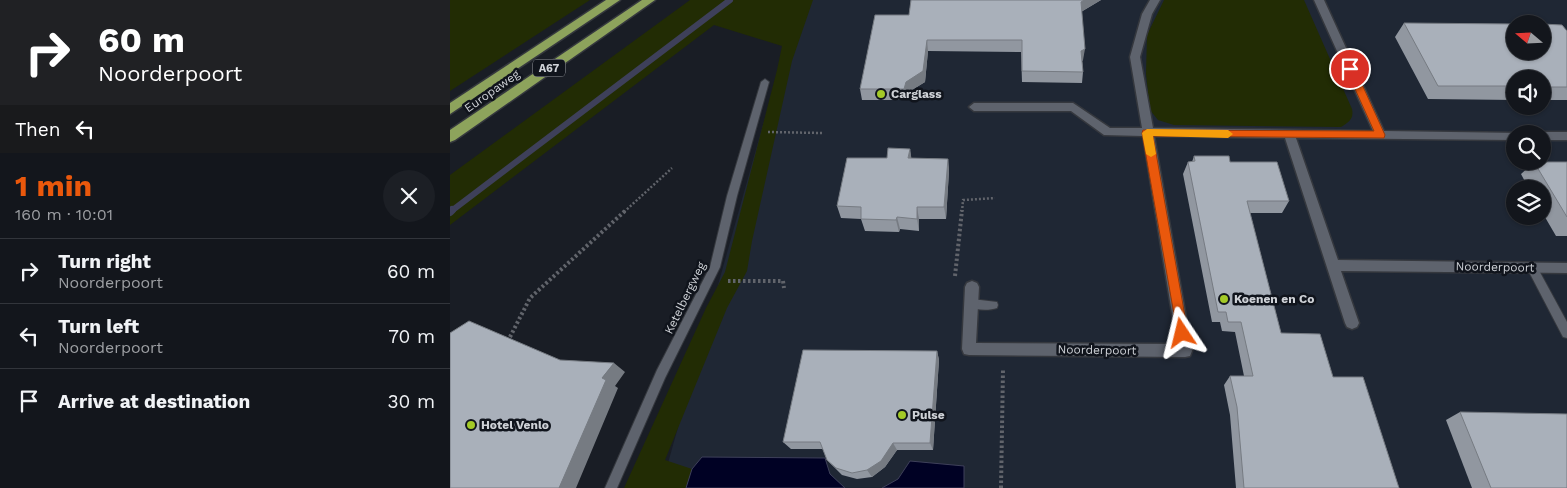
<!DOCTYPE html>
<meta charset="utf-8">
<style>
:root{--surface:#13161c;--page:#1c1f25;--text:#f1f3f6;--muted:#9d9fa3;--line:#32353b;--accent:#ea580c}
body{margin:0;font-family:"Work Sans",sans-serif;background:var(--page);color:var(--text);height:100vh;display:flex;flex-direction:column;font-size:19px;white-space:nowrap}
*{box-sizing:border-box;margin:0}
p{font-size:16px;color:var(--muted)}
.icon{flex:none;width:28px;height:28px;fill:none;stroke:currentColor;stroke-width:2;stroke-linecap:round;stroke-linejoin:round}
.map{position:relative;flex:1;overflow:hidden}
.details{display:flex;flex-direction:column;background:var(--surface);width:450px}
.details>*{flex:none}
.banner{background:#202124;color:#fff;overflow:hidden}
.needle{width:32px;rotate:289deg}
.controls{position:absolute;left:1056px;top:15px;display:grid;gap:10px}
.controls a{display:grid;place-items:center;width:45px;height:45px;border-radius:50%;background:var(--surface);box-shadow:0 1px 4px #0004,0 0 0 1px var(--line);font-size:25px}
.pin{position:absolute;display:grid;place-items:center;width:42px;height:42px;color:#fff;margin:-21px;border:2px solid #fff;border-radius:50%;box-shadow:0 1px 5px #0007}
.me{position:absolute;width:55px;margin:-28px;rotate:350deg;stroke-linejoin:round;filter:drop-shadow(0 0 4px #0008)}
.turn{display:flex;align-items:center;gap:18px;height:105px;padding:0 15px;font-size:22px}
.turn .icon{width:65px;height:65px;stroke-width:2.5}
.turn b{display:block;font-size:35px;line-height:42px}
.then{display:flex;align-items:center;height:48px;padding:0 15px;background:#0003;gap:10px;font-size:19px}
.round{display:grid;place-items:center;flex:none;width:52px;height:52px;border-radius:26px;background:var(--page)}
.summary{display:flex;align-items:center;justify-content:space-between;height:85px;padding:0 15px}
h1{font-size:30px;font-weight:700;line-height:38px;color:var(--accent)}
ul{padding:0;list-style:none}
li{display:flex;align-items:center;gap:15px;height:65px;padding:0 15px;border-top:1px solid var(--line)}
li div{flex:1}
li b{display:block;font-size:19px}
li em{font-style:normal}
main{display:flex;flex:1;min-height:0}
.map>svg:first-child{display:block}
.built{fill:#1f2734;fill-rule:evenodd}
.green{fill:#222c04}
.water{fill:#000124;stroke:#3e405a}
.lines{fill:none;stroke-linecap:round;stroke-linejoin:round}
.stream-far1{stroke:#3e405a;stroke-width:6}
.stream{stroke:#3e405a;stroke-width:8}
.lane-casing{stroke:#35383e;stroke-width:2}
.street-casing{stroke:#35383e;stroke-width:3}
.highway-casing{stroke:#35383e;stroke-width:3}
.path-far1{stroke:#61646b;stroke-width:2.5;stroke-dasharray:2 2;stroke-linecap:butt}
.path{stroke:#61646b;stroke-width:4;stroke-dasharray:2.5 2.5;stroke-linecap:butt}
.lane{fill:#5e636d;fill-rule:evenodd}
.street{fill:#5e636d;fill-rule:evenodd}
.highway{fill:#8da35c;fill-rule:evenodd}
.wall{fill:#9197a0}
.shaded-wall{fill:#767b82}
.building{fill:#a9b0ba;stroke:#767b82}
.route{fill:#ea580c;stroke:#983908}
.slow{fill:#f59e0b}
.poi-dot{fill:#a3c927;stroke:#10141c;stroke-width:2}
.labels{text-anchor:middle;stroke-width:5;stroke-linejoin:round;paint-order:stroke}
.shield{fill:#10141c;stroke:#96999f;stroke-width:1}
.shield-label{font-size:11px;font-weight:bold;fill:#cfd2d7}
.street-label{font-size:12px;fill:#cfd2d7;stroke:#10141c}
.poi-label{font-size:12px;font-weight:bold;fill:#cfd2d7;stroke:#10141c;text-anchor:start}
</style>
<main>
<section class="details">
<div class="banner">
<div class="turn"><svg class="icon" aria-label="right" viewBox="0 0 24 24"><path d="M7 20v-9h11M14 6l5 5-5 5"/></svg><div><b>60 m</b>Noorderpoort</div></div>
<div class="then">Then<svg class="icon" aria-label="left" viewBox="0 0 24 24"><path d="M17 20v-9H6M10 6l-5 5 5 5"/></svg></div>
</div>
<div class="summary"><div><h1>1 min</h1><p>160 m · 10:01</p></div><a class="round"><svg class="icon" aria-label="close" viewBox="0 0 24 24"><path d="M6 6l12 12M18 6L6 18"/></svg></a></div>
<ul>
<li><svg class="icon" aria-label="right" viewBox="0 0 24 24"><path d="M7 20v-9h11M14 6l5 5-5 5"/></svg><div><b>Turn right</b><p>Noorderpoort</p></div><em>60 m</em></li>
<li><svg class="icon" aria-label="left" viewBox="0 0 24 24"><path d="M17 20v-9H6M10 6l-5 5 5 5"/></svg><div><b>Turn left</b><p>Noorderpoort</p></div><em>70 m</em></li>
<li><svg class="icon" aria-label="arrive" viewBox="0 0 24 24"><path d="M6 21V4h12l-3 4 3 4H6"/></svg><div><b>Arrive at destination</b></div><em>30 m</em></li>
</ul>
</section>
<div class="map">
<svg width="1117" height="488" viewBox="0 0 1117 488">
<rect width="100%" height="100%" fill="#191d25"/>
<path class="built" d="M348,0H1117V488H211ZM1065,24H1092V51H1065ZM1065,79H1092V106H1065ZM1065,134H1092V161H1065ZM1065,189H1092V216H1065Z"/>
<g class="green">
<path d="M0,0H140L0,91Z"/>
<path d="M240,0H363L342,61L302,241L297,271L277,308L215,460L242,469L236,488H174L256,308L275,272L327,70L332,46L264,25L0,225V175Z"/>
<path d="M714,0H854L902,109C904,119 899,122 891,127L724,125L708,120L700,110L696,74L697,35Z"/>
</g>
<g class="water">
<path d="M252,457L375,458L380,474L395,488H236L242,469Z"/>
<path d="M460,461L514,466V488H432L448,479Z"/>
</g>
<g class="lines">
<path class="stream-far1" d="M0,212L280,0"/>
<path class="stream" d="M0,212L2,210"/>
<defs>
<g id="lane">
<path d="M315,79L319,82L287,196L270,267L215,378L167,488H155L207,370L260,267L277,196L311,82Z"/>
<path d="M1082,264L1086,265L1117,322V338L1113,337L1077,268L1078,265Z"/>
<path d="M522,299L547,302L548,305L547,308C539,311 526,310 518,307L517,304L518,301Z"/>
</g>
<g id="street">
<path d="M700,0H710L702,14L690,57L703,128L923,131L864,0H874L934,131L1069,133L1065,134V140L846,138L888,260L1117,263V273L891,271L909,323L907,327L902,329L897,327L895,323L835,138L704,136L742,351L740,356L735,357L519,355L514,354L512,349L515,287L517,283L522,281L527,283L529,287L526,343L727,344L693,136L654,135L621,111H524L519,107L524,103H623L660,128H692L680,57L692,14Z"/>
<path d="M1092,132H1117V140H1092V134H1088Z"/>
</g>
<g id="highway">
<path d="M156,0H170L0,114V103Z"/>
<path d="M192,0H205L5,140L0,142V130Z"/>
</g>
</defs>
<use href="#lane" class="lane-casing"/>
<use href="#street" class="street-casing"/>
<use href="#highway" class="highway-casing"/>
<g class="path-far1">
<path d="M318,132L372,133"/>
<path d="M174,212L222,168"/>
<path d="M512,212L513,200L545,198"/>
</g>
<g class="path">
<path d="M505,276L512,210"/>
<path d="M278,281H333L334,288"/>
<path d="M60,337L80,298L176,210"/>
<path d="M551,488L553,369"/>
</g>
<use href="#lane" class="lane"/>
<use href="#street" class="street"/>
<use href="#highway" class="highway"/>
</g>
<g class="wall">
<path d="M461,0H651L631,12L633,60L632,61L633,72L632,83L572,82L571,52L478,51L475,82L457,93L456,100H412L410,89L459,15Z"/>
<path d="M954,23L1117,31V100H1092V79H1065V100L978,99L945,37Z"/>
<path d="M460,149L461,158L498,159L499,171L496,219H469V231L450,229L449,232L415,231L411,219L391,218L387,206L437,158Z"/>
<path d="M744,156L780,162L839,201L832,213H800L831,333L883,377L949,488H786L780,415L774,385L780,376H794L785,332L772,331L770,322H762L733,174L738,162H742Z"/>
<path d="M1084,162H1117V236H1106L1092,212V189H1079L1071,174Z"/>
<path d="M487,351L489,360L483,450H447L435,467L422,477L407,479L392,475L377,460L373,449H341L333,442Z"/>
<path d="M1010,412L1117,488H1022L996,420Z"/>
</g>
<g class="shaded-wall">
<path d="M634,0H651L629,13L631,2Z"/>
<path d="M477,40L478,51L475,82L457,93L456,100L454,89L456,82Z"/>
<path d="M635,49L633,60L630,62L631,51Z"/>
<path d="M460,149L462,162L458,158Z"/>
<path d="M498,159L499,171L496,219L494,207Z"/>
<path d="M467,207L469,219V231L467,219Z"/>
<path d="M447,217L450,229L449,232L446,220Z"/>
<path d="M487,351L489,360L483,450L480,443Z"/>
<path d="M164,363L175,372L165,386L168,388L126,488H109L152,378Z"/>
<path d="M443,443L447,450L435,467L422,477L417,470Z"/>
</g>
<g class="building">
<path d="M461,0H634L631,2L635,49L631,51L633,72L572,71V40H477L473,71L456,82L454,89H410L425,15H459Z"/>
<path d="M954,23L1065,24V51H1092V24L1112,25L1117,31V87H1092V79H1065V86H988Z"/>
<path d="M438,148L460,149L458,158L498,159L494,207H467V219L447,217L446,220L411,219V207L387,206L397,158H437Z"/>
<path d="M744,156H779L780,162H827L839,201H797L831,333L870,334L883,377H913L949,488H794L787,407L780,376H803L791,322H778L776,312H768L738,162L745,161Z"/>
<path d="M1084,162H1117V217Z"/>
<path d="M19,321L110,360L164,363L152,378L156,380L109,488H0V333Z"/>
<path d="M353,350L487,351L480,443H443L431,461L417,470L402,473L386,468L377,460L370,442H333Z"/>
<path d="M1010,412L1117,414V488H1041Z"/>
</g>
<path class="route" d="M897,66H904L905,69L935,135L934,138L703,136L738,333L737,337L732,339L728,337L692,133L693,130L924,131L896,69Z"/>
<path class="slow" d="M697,129L778,130L783,134L778,138L703,136L706,154L701,157L696,154L692,133Z"/>
<g class="poi-dot">
<circle cx="431" cy="94" r="5"/>
<circle cx="774" cy="299" r="5"/>
<circle cx="452" cy="415" r="5"/>
<circle cx="21" cy="425" r="5"/>
</g>
<g class="labels">
<rect class="shield" x="83" y="59.5" width="32" height="17" rx="4"/>
<g class="shield-label">
<text x="99" y="72">A67</text>
</g>
<g class="street-label">
<text transform="translate(42 91) rotate(-35)" y="4">Europaweg</text>
<text transform="translate(1045 267) rotate(1)" y="4">Noorderpoort</text>
<text transform="translate(235 298) rotate(-64)" y="4">Ketelbergweg</text>
<text transform="translate(647 350) rotate(1)" y="4">Noorderpoort</text>
</g>
<g class="poi-label">
<text x="441" y="98">Carglass</text>
<text x="784" y="303">Koenen en Co</text>
<text x="462" y="419">Pulse</text>
<text x="31" y="429">Hotel Venlo</text>
</g>
</g>
</svg>
<div class="controls">
<a><svg class="needle" viewBox="-14 -14 28 28"><path d="M0-13l5 13h-10z" fill="#e53935"/><path d="M0 13l5-13h-10z" fill="#9d9fa3"/></svg></a>
<a><svg class="icon" aria-label="sound" viewBox="0 0 24 24"><path d="M4 9h4l5-4v14l-5-4H4zM17 9q2 3 0 6"/></svg></a>
<a><svg class="icon" aria-label="search" viewBox="0 0 24 24"><circle cx="10" cy="10" r="6"/><path d="M15 15l6 6"/></svg></a>
<a><svg class="icon" aria-label="layers" viewBox="0 0 24 24"><path d="M12 4l9 5-9 5-9-5zM3 14l9 5 9-5"/></svg></a>
</div>
<div class="pin" style="left:900px;top:69px;background:#d93025"><svg class="icon" aria-label="arrive" viewBox="0 0 24 24"><path d="M6 21V4h12l-3 4 3 4H6"/></svg></div>
<svg class="me" style="left:732px;top:333px" viewBox="-20 -20 40 40"><path d="M0-17L14 15 0 8-14 15z" fill="#ea580c" stroke="#fff" stroke-width="4"/></svg>
</div>
</main>
